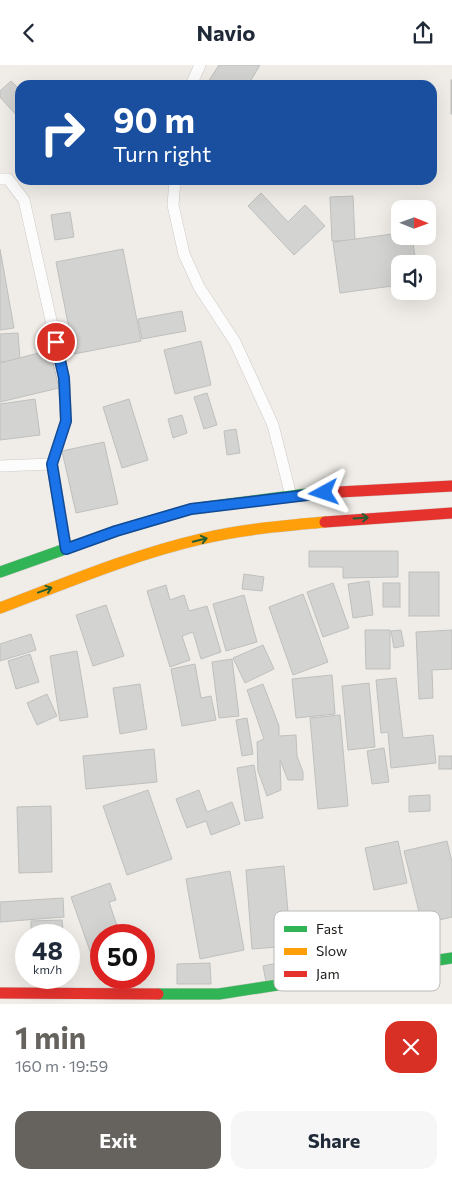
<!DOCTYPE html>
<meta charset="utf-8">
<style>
:root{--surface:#fff;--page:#f6f6f7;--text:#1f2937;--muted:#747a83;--accent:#66635f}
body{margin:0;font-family:Commissioner,sans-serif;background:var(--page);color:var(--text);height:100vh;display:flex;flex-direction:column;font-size:19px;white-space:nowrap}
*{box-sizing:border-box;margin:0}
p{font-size:16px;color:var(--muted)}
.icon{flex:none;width:28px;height:28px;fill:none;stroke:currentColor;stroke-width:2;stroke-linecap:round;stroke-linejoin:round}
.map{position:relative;height:939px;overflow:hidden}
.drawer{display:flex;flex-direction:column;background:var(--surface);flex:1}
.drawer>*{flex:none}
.hud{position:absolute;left:15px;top:15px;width:422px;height:105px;border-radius:15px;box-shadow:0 5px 20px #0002;background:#1a4fa0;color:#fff;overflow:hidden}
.needle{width:32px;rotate:91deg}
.fabs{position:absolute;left:391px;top:135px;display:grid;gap:10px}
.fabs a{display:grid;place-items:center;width:45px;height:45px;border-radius:10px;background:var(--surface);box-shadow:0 5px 20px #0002;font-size:25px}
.speed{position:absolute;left:15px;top:859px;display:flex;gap:10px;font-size:25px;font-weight:700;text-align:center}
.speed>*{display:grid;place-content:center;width:65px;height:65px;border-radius:50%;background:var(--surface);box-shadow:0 5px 20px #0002;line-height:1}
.speed small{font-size:12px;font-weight:400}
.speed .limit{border:8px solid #d22;background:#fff;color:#111}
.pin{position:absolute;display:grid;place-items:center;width:42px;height:42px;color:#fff;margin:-21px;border:2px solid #fff;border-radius:50%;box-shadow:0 1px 5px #0007}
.me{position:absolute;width:55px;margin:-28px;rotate:265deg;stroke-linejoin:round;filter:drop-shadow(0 0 4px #0008)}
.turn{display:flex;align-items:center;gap:18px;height:105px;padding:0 15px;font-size:22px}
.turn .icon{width:65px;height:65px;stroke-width:2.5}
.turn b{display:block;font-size:35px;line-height:42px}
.round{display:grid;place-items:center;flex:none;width:52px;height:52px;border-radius:15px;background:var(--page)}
.overview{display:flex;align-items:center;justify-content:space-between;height:85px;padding:0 15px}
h1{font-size:30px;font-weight:700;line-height:38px;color:var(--accent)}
.cta{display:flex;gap:10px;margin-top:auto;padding:10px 15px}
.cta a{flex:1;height:58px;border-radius:15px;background:var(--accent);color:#fff;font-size:20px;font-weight:700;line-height:58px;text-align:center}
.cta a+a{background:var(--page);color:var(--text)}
header{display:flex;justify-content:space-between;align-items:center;height:65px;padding:0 15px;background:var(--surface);font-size:22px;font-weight:700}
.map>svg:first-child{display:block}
.building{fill:#d3d4d2;stroke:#bfc0be}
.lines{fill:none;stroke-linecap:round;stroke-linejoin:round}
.lane-casing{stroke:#cecbc8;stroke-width:12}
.fast-casing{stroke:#cecbc8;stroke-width:12}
.slow-casing{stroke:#cecbc8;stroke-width:12}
.jam-casing{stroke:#cecbc8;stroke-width:12}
.lane{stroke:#fdfcfc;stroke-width:11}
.fast{stroke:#30b455;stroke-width:11}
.slow{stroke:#ff9f0a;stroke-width:11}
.jam{stroke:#e5322d;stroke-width:11}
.oneway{stroke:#245e32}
.route-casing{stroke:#114b97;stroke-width:12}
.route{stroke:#1a73e8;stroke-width:9}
.key{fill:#fff;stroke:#bbbab9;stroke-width:1}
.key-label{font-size:14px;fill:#1b1815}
</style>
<header><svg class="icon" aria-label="back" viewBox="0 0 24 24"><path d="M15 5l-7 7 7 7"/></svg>Navio<svg class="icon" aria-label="share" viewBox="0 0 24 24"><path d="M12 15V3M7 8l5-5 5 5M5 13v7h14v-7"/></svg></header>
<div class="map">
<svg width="452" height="939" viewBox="0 0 452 939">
<rect width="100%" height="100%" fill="#f0ede8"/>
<g class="building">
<path d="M219,0H260L248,20H206Z"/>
<rect x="451" y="15" width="1" height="34"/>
<path d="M11,16L20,25V51L18,52L0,32V26Z"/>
<path d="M233,115H245L243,120Z"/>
<path d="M261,128L288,157L305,140L325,161L294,190L248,141Z"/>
<path d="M353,131L355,176H332L330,132Z"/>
<path d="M70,147L74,172L55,175L51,150Z"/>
<path d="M400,168V171H412L416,199H400V220L340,228L333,177Z"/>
<path d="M0,184L14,263L0,265Z"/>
<path d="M123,184L141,276L74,289L56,197Z"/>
<path d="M182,246L186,266L142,274L138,254Z"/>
<path d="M18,268L20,295L0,297V269Z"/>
<path d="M201,276L211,320L175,329L164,285Z"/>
<path d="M50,285L59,323L0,337V298Z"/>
<path d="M207,328L217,360L204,364L194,332Z"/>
<path d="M35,334L40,370L0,375V339Z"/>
<path d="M129,334L148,395L122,403L103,342Z"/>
<path d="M182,350L187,368L173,373L168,354Z"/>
<path d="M236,364L240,388L227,390L224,366Z"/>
<path d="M104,377L118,439L76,448L62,386Z"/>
<path d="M309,486H398V512L343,513V502H309Z"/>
<rect x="409" y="507" width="30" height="44"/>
<path d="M244,509L264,512L262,526L242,524Z"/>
<path d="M369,516L373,550L353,553L348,519Z"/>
<path d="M333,518L349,563L323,572L307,527Z"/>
<rect x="383" y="518" width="17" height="24"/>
<path d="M166,520L170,535L184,530L189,546L207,541L221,587L201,594L193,567L182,571L190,595L170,602L147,526Z"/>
<path d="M303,529L328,597L293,610L269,542Z"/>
<path d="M244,530L257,577L226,586L213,539Z"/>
<path d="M106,540L124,591L93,601L76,550Z"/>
<path d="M365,565H390V604H366Z"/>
<path d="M401,565L404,581L394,583L391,566Z"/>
<path d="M452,565V604L432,605L433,633L419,634L416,567Z"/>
<path d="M31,569L36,585L0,596V579Z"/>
<path d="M263,580L274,604L245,618L233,593Z"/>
<path d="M77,586L88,652L60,656L50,591Z"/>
<path d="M30,589L39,617L16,624L8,596Z"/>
<path d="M232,594L239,651L219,653L212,597Z"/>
<path d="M195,599L201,633L211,631L216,655L182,661L171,604Z"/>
<path d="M332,610L335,649L296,653L292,614Z"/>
<path d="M396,613L403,673L433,670L436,698L391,703L388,667L381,668L376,615Z"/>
<path d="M369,618L375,682L348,685L342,621Z"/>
<path d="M140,619L147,664L120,669L113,623Z"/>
<path d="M263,619L279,661V671L296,670L297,691L303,707V715H288L280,695L281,725L267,731L258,706L257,677L264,674L247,625Z"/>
<path d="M47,629L57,651L37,660L27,638Z"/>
<path d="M340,650L348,741L318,744L310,653Z"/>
<path d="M247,653L253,689L242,691L236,655Z"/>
<path d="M384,683L389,717L372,719L367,686Z"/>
<path d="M154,684L157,717L86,724L83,691Z"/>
<rect x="439" y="691" width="13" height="13"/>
<path d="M254,700L263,753L245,756L237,703Z"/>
<path d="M148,725L172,794L127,810L103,741Z"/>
<path d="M199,725L207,747L232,737L240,759L211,770L206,756L187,763L176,734Z"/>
<path d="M430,730V746L409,747V731Z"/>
<path d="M51,741L52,807L19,808L17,742Z"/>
<path d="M398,776L407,818L374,825L365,783Z"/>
<path d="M447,776L452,797V852L422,859L404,786Z"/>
<path d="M284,801L291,881L252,884L246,805Z"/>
<path d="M230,806L244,885L200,894L186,814Z"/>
<path d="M110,818L116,835L109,837L120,870H101V905L97,906L71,832Z"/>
<path d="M63,833L64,852L0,857V837Z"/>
<path d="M62,855L63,865L31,867V856Z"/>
<path d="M297,894L300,910L266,917L263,901Z"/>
<path d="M210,898L211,919H177V899Z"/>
</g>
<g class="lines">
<defs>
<g id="lane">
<path d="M191,20L200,0"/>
<path d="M0,114H8L24,135L64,313L66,356L52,399L66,483"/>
<path d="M175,115L173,140L184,189L199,222L235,277L273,360L291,431"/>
<path d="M0,401L52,399"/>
</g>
<g id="fast">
<path d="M0,507L116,466L191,444L306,429L339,427"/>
<path d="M158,929H219L452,893"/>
</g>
<path id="slow" d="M0,543C66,518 132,490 201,474C242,464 283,461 325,457"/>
<g id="jam">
<path d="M339,427L452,421"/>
<path d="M325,457L452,448"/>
<path d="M0,928L158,929"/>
</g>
</defs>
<use href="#lane" class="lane-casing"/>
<use href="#fast" class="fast-casing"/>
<use href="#slow" class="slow-casing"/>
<use href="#jam" class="jam-casing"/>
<use href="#lane" class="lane"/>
<use href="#fast" class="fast"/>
<use href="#slow" class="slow"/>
<use href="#jam" class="jam"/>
</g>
<defs><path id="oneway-shaft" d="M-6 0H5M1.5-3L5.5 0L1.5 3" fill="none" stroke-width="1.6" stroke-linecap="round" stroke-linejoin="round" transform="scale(1.25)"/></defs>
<g class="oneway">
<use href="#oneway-shaft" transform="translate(361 453) rotate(-4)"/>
<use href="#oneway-shaft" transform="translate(200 475) rotate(-14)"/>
<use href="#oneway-shaft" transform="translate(45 525) rotate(-20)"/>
</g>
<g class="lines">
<defs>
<path id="route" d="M56,277L64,313L66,356L52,399L66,484L116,466L191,444L324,428"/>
</defs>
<use href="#route" class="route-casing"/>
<use href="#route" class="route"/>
</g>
<rect x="274" y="846" width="166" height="80" rx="8" class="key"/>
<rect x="284" y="861" width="23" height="6" fill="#30b455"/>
<rect x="284" y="883" width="23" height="7" fill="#ff9f0a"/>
<rect x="284" y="906" width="23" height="6" fill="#e5322d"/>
<g class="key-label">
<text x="316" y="869">Fast</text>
<text x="316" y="891">Slow</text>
<text x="316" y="914">Jam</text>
</g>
</svg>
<div class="fabs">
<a><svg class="needle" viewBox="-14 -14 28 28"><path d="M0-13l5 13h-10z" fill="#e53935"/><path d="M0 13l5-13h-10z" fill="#747a83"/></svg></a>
<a><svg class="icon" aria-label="sound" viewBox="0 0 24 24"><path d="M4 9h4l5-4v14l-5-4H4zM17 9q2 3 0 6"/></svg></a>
</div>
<div class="speed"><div>48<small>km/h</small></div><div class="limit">50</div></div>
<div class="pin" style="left:56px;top:277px;background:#d93025"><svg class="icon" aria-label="arrive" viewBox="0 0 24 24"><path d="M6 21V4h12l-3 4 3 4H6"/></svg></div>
<svg class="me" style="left:324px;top:428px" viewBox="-20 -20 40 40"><path d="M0-17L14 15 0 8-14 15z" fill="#1a73e8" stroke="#fff" stroke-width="4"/></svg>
<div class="hud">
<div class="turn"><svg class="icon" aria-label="right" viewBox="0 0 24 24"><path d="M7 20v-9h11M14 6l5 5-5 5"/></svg><div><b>90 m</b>Turn right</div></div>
</div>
</div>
<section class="drawer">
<div class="overview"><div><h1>1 min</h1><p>160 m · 19:59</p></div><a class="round" style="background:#d93025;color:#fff"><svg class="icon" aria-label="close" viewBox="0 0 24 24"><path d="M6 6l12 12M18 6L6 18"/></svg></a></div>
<div class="cta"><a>Exit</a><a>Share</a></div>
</section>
